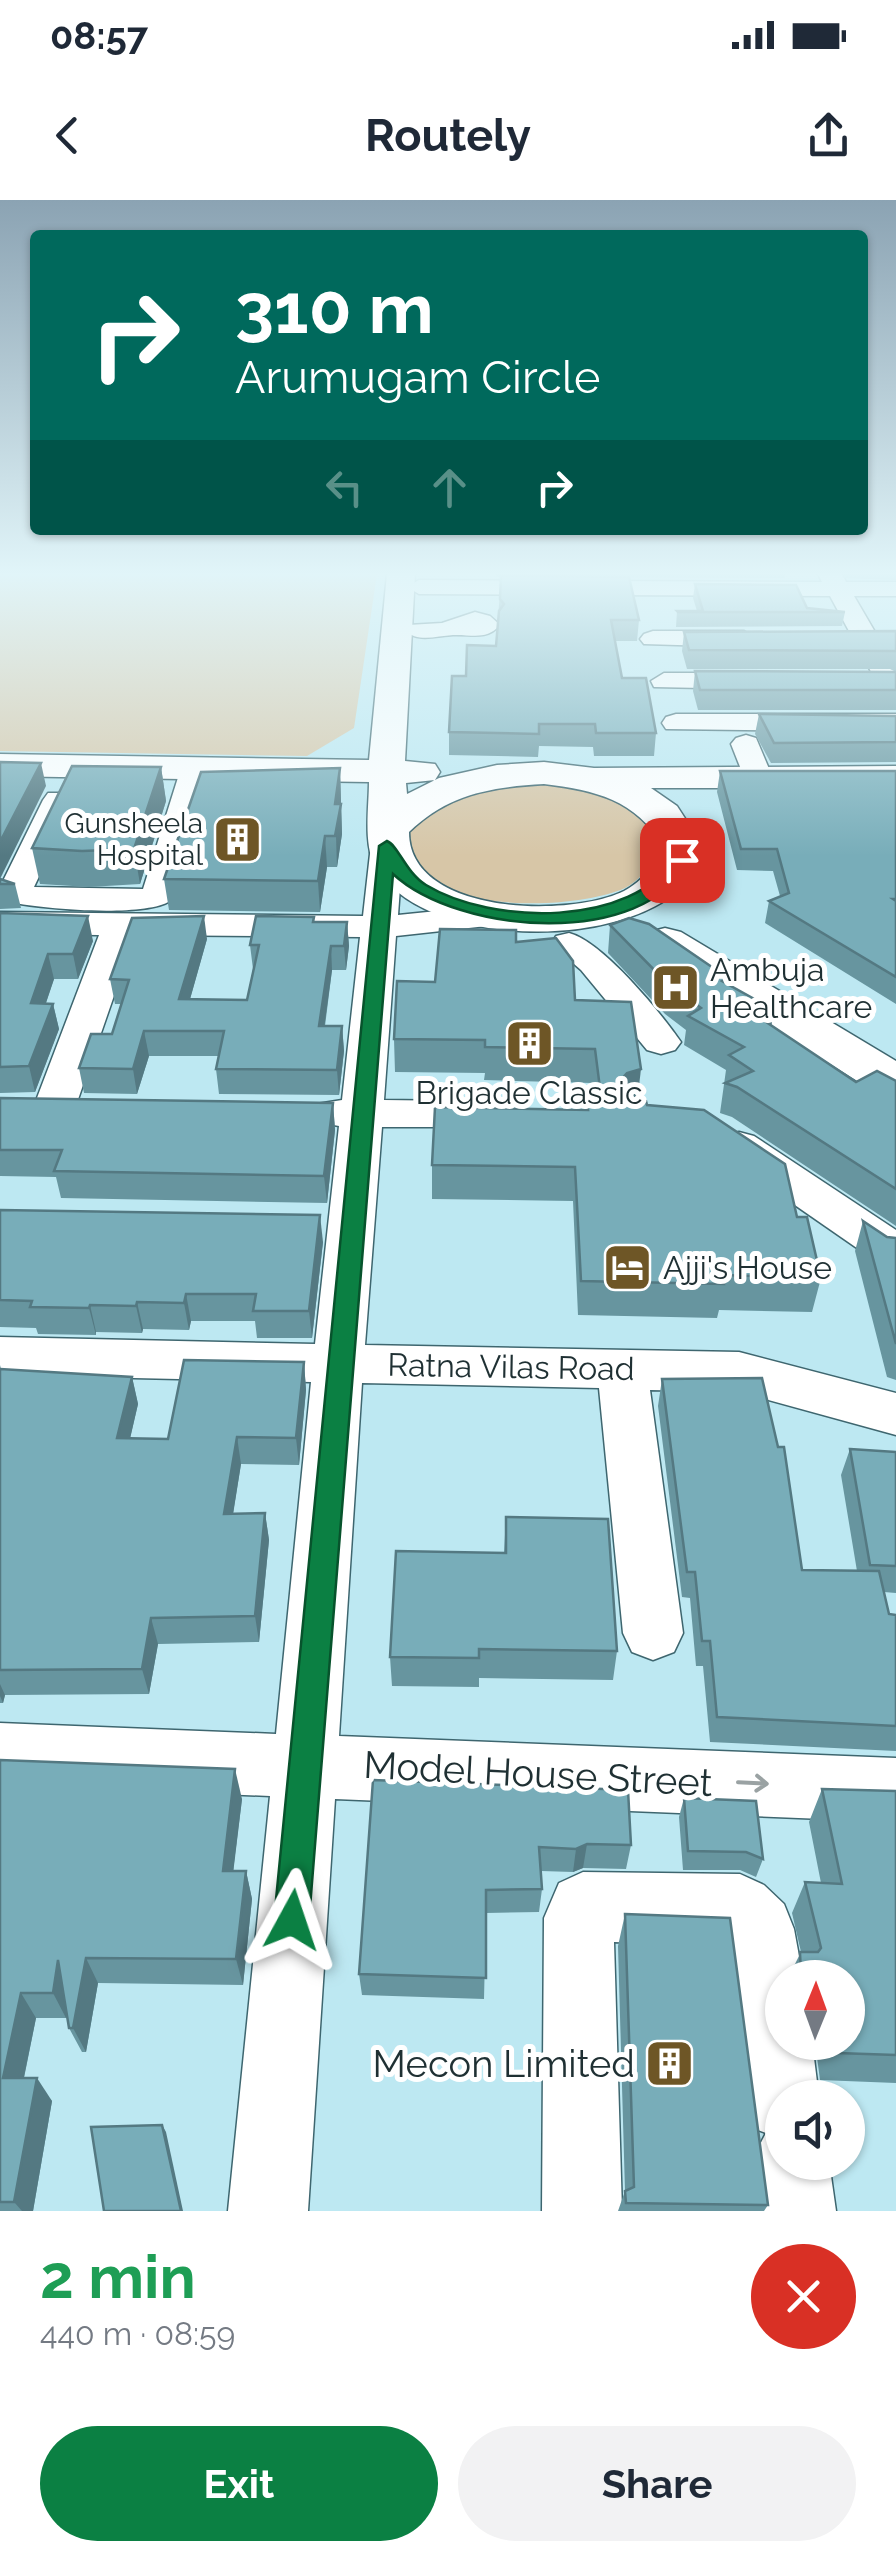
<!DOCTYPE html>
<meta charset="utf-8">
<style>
:root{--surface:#fff;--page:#f2f2f3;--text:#1f2937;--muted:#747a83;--accent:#0b8043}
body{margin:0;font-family:Raleway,sans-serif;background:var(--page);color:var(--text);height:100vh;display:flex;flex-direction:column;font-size:38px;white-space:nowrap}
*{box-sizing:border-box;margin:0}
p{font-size:32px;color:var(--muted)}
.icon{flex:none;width:55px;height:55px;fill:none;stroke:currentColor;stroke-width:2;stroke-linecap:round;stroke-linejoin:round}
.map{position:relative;height:2011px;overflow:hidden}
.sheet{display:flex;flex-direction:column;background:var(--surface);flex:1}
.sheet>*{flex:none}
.banner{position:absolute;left:30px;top:30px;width:838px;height:305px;border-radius:10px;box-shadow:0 2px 8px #0004;background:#00695c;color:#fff;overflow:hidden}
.needle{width:65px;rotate:1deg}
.controls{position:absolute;left:765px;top:1760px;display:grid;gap:20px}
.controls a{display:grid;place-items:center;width:100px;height:100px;border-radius:50%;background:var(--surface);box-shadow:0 2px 8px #0004;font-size:50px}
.pin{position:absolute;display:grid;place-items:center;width:85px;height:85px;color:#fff;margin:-42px;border-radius:20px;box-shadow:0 5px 15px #0006}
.me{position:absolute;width:110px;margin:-55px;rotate:5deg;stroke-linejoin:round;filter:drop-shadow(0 0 8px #0008)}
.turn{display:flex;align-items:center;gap:35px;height:210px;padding:0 40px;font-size:45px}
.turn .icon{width:130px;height:130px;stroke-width:2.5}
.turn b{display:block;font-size:70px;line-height:85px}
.lanes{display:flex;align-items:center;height:95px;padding:0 40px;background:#0003;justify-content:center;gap:50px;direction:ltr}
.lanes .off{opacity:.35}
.round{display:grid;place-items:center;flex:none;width:105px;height:105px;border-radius:52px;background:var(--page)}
.overview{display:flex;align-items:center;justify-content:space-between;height:170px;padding:0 40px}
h1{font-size:60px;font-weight:700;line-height:75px;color:#1e9e55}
.button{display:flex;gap:20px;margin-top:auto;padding:20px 40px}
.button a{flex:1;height:115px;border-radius:60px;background:var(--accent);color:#fff;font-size:40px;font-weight:700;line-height:115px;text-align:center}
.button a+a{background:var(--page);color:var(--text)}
.status{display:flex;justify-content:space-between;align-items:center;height:70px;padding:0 50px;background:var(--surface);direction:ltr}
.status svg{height:28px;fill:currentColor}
header{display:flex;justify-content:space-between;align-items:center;height:130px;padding:0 40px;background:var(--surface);font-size:45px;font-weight:700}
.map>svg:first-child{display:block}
.green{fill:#d7c6a7}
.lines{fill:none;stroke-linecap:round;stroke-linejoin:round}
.minor-casing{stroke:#3e666f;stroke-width:3}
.major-casing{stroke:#3e666f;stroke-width:3}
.minor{fill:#fff;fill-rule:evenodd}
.major{fill:#fff;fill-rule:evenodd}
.wall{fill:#67959f}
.shaded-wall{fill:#547982}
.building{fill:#78adb9;stroke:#547982;stroke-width:2.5}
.oneway{stroke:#9aa2a3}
.route{fill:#0b8043;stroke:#07532c;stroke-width:2.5}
.labels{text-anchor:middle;stroke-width:10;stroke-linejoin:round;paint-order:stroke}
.far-poi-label{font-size:28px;fill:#1f3033;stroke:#fff;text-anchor:end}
.poi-label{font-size:32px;fill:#1f3033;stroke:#fff;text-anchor:start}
.street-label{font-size:32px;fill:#1f3033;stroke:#fff}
.near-street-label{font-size:38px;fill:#1f3033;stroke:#fff}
.near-poi-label{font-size:38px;fill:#1f3033;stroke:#fff;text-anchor:end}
</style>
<div class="status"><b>08:57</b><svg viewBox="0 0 49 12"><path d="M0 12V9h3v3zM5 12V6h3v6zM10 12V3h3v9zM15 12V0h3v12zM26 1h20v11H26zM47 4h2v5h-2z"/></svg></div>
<header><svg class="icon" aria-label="back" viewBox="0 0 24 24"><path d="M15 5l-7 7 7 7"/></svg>Routely<svg class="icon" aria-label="share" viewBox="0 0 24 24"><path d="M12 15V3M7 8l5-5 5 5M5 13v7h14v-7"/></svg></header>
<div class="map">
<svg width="896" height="2011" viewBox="0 0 896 2011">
<rect width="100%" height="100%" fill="#bde8f2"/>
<g class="green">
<path d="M0,374H377L354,528L307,556L0,551Z"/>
<path d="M520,581C580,585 617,588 658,635V657C648,667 638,682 625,688C577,710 435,715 410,657C407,651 407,641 405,635L443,597Z"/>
</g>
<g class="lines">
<defs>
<g id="minor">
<path d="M818,374H842L846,382H896V396H854L896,468V500L882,492L830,396L419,394L407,387L419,380L822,382Z"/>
<path d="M475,412L490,416L500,425C486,441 471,434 453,435C436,436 418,443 404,430L408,425L442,423Z"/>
<path d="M653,431H744L757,439L744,447L644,444L640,439L644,434Z"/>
<path d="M664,473H752L765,481L752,489L654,487L651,481Z"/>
<path d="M676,514H896V532L666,529L662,523L666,517Z"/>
<path d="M746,535L756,538L772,576L768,582H746L731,544L736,538Z"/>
<path d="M196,559L207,562L211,568L170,701C144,718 37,709 5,701L0,687L43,600L48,593H70L75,600L34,687L143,689L181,568L185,562Z"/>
<path d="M387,635L399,638L403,645L398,715L496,705L508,708L513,715L508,722L496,725L396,736L384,900L460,901L475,905L481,914L475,923L460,927H382L365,1145L739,1152L896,1193V1235L739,1192L650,1190L683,1433L674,1452L653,1460L632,1452L623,1433L599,1188L362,1183L339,1536L896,1558V1622L335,1599L308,2011H228L270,1596L0,1585V1523L276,1534L311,1182L0,1175V1137L315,1144L339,926L317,922L311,913L317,904L342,900L360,737L135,735L74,911L68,920L53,924L38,920L32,911L99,735L0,734V712L363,716L371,645L375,638Z"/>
<path d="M569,733C603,742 660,812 681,842L675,850L661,854L647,850L581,770L551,744L556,736Z"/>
<path d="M739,932L754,936L896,1030V1068L880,1064L724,956L718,946L724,936Z"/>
<path d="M583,1672L740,1674L764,1685L784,1704L794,1729L803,1778H782V1842H812L819,1898H782V1962H829L836,2011H756L751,1962L766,1933L755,1929L744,1902L727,1746L614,1742L622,2011H542L544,1718L559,1683Z"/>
</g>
<g id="major">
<path d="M387,374H415L405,561L435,564L440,572L435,580L406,583L407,594L439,578L497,565L544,562L594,568L896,566V588H651L677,606L703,646C697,659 693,677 682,687C618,750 423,749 375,666C363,644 369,606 369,582L0,576V554L369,560ZM544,584C595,590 636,600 663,646C654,666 644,680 624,691C569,718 409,715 409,632C448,594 491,587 544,584Z"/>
<path d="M665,728L681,732L896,861V898L878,894L649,750L643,741L649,732Z"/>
</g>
</defs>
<use href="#minor" class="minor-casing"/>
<use href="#major" class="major-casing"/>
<use href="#minor" class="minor"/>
<use href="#major" class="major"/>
</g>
<g class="wall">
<path d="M496,374H785V378L562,377L639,420L637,441H615L622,478L656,533L654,556H594L593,547L539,546L538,557L449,555V532L466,476L496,446L501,377H496Z"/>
<path d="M841,374H896V380L844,378Z"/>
<path d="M695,384L807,408L845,412L842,426L676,427L677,411H697L693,398Z"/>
<path d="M896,431V472L890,469H687L682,451L684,432Z"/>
<path d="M695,471L896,472V510H698L693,491Z"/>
<path d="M759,514L896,516V562L771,563L755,534Z"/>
<path d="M161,567L166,601L140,684L89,687L40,684L32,648Z"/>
<path d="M340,568L342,634L337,667H327L320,712L169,710L164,679Z"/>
<path d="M720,571H896V804L765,723L769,701L780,696L773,671L737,670L717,592Z"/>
<path d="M0,679L15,684L21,708L0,709Z"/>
<path d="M0,713L93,741L78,779H54L46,803L53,804L59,829L35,892L0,893Z"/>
<path d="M314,722H347L349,746L346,770H332L325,826H342L344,851L339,895L219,894L216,869L219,856H149L137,894L84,893L79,868L112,834L121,804H115L110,779L207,739L190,799L247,800L253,769L250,745Z"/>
<path d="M610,725L728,778L727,784L774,810L771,826L856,882L896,881V1026L732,917L720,913L726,870L684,845L686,830L665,814L608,753Z"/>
<path d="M516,742L575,800L638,899L797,1017L821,1078L812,1112L719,1110L717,1118L578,1115L573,1001L432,999V965L587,910L595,904L592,883L484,880L485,873L395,872L394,839L435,782Z"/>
<path d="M0,898L333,903L335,930L327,1003L61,998L56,977L0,976Z"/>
<path d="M0,1010L323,1042L312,1138H257L255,1121H191L189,1130L143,1129L142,1133L96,1132V1135L38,1134L36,1128L0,1127Z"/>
<path d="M863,1021L887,1037L896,1038V1180L887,1177L855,1051Z"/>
<path d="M304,1162L306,1190L299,1265L241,1264L233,1313H265L269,1340L259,1442L158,1444L149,1494L5,1495L3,1503H0V1165L1,1169L132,1177L138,1204L130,1238L168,1239Z"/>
<path d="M662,1179L802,1370L857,1371L841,1275L850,1249L896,1252V1393L884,1392L889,1414L896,1415V1551L710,1542L703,1466H696L690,1398L682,1397L658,1206Z"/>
<path d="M506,1317L617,1451L613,1480L479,1478V1487L392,1486L390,1457L504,1353Z"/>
<path d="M0,1560L242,1599L233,1671H246L252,1699L243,1785L98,1783L86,1852H82L69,1828L67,1815L66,1818H36L24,1878L52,1901L33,2011H0Z"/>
<path d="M373,1580L631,1645L626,1669L583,1668L573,1672L541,1671L542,1689L539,1712L486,1713L484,1799L362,1795L359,1774Z"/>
<path d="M822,1589L896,1591V1883L820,1880L815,1842H848V1778H788L801,1752L792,1713L805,1682L821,1683L809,1622Z"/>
<path d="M684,1598L763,1659L756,1677L740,1670H683L679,1617Z"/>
<path d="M625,1714L768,2005L764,2011H618L625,1991L618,1746Z"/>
</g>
<g class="shaded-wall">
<path d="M41,563L46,586L0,679V642Z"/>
<path d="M161,567L166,601L140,684L134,649Z"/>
<path d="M340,568L342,634L337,667L335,604Z"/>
<path d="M325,636L327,667L320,712L318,681Z"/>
<path d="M88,716L93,741L78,779L73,754Z"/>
<path d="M204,716L207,739L183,824L179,799Z"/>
<path d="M347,722L349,746L346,770L344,746Z"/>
<path d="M331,746L332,770L321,851L319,826Z"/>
<path d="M48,754L54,779L37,829L31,803Z"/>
<path d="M53,804L59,829L35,892L29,866Z"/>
<path d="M774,810L769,839L760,818Z"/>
<path d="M342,826L344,851L339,895L337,870Z"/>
<path d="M144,831L149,856L137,894L133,869Z"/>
<path d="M641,869L637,903L623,906L618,883L627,873Z"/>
<path d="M333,903L335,930L327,1003L324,976Z"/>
<path d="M320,1015L323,1042L312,1138L309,1111Z"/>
<path d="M186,1094L191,1121L189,1130L184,1103Z"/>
<path d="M137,1102L143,1129L142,1133L136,1106Z"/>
<path d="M90,1105L96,1132V1135L89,1108Z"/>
<path d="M304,1162L306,1190L299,1265L296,1238Z"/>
<path d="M132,1177L138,1204L124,1265L117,1238Z"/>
<path d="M237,1237L241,1264L229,1340L224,1314Z"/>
<path d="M265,1313L269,1340L259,1442L255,1416Z"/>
<path d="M151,1418L158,1444L149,1494L142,1469Z"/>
<path d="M0,1484L5,1495L3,1503L0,1496Z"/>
<path d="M235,1569L242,1599L230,1699L223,1671Z"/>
<path d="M587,1644L583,1668L573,1672L576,1649Z"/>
<path d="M246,1671L252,1699L243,1785L236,1759Z"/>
<path d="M86,1758L98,1783L86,1852L73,1828Z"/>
<path d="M58,1760L72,1786L66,1818L53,1793Z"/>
<path d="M21,1793L36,1818L19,1901L3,1878Z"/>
<path d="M37,1878L52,1901L33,2011H22L14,2002Z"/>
<path d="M162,1925L166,1932L183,2011H181Z"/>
</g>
<g class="building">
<path d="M501,376L629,377L639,420H611L622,478H646L656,533H596L595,524H539V534L449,532L452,476H466L467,445L496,446L499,411L504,404L500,399Z"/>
<path d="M695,384L796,385L807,408L845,412H678L677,411H703Z"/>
<path d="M896,431V451L689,450L684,432Z"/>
<path d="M695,471L896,472V490H700Z"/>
<path d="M759,514L896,516V542L774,543Z"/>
<path d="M0,562L41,563L0,642Z"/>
<path d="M72,566L161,567L134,649L82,651L32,648Z"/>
<path d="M340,568L335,604H341L335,636H325L318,681L164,679L201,572Z"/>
<path d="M720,571H896V699H893L896,701V777L769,701L789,693L777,649H741Z"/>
<path d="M0,679L15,684H0Z"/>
<path d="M0,713L88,716L73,754H48L31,803L53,804L29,866L0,867Z"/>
<path d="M204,716L179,799L247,800L259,745H250L256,716L314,717L313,722H347L344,746H331L319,826H342L337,870L216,869L224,831H144L133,869L79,868L91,834H112L129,780L110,779L132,718Z"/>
<path d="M629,718L649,724L728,778L722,781L774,810L760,818L856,882L877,871L896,881V989L737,887L725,883L753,871L729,855L744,847L688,816L701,808L669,785L610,725Z"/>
<path d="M440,729L516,730V742L556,738L573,761L575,800L631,802L641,869L627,873L618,883L625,896L646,901L647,905L704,910L785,964L797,1017H807L821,1078L723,1075L724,1084L581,1081L575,967L432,965L435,907L588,910L587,904H602L595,849L485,847V840L394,839L397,781L435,782Z"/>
<path d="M0,898L333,903L324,976L54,971L62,950H0Z"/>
<path d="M0,1010L320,1015L309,1111H253L256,1094H186L184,1103L137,1102L136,1106L90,1105L89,1108L30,1107L32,1101L0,1100Z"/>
<path d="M863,1021L887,1037L896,1038V1144Z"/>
<path d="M184,1160L304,1162L296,1238L237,1237L224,1314L265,1313L255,1416L151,1418L142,1469L0,1470V1169L132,1177L117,1238L168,1239Z"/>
<path d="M762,1178L778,1247H784L802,1370L879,1371L889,1414L896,1415V1526L717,1517L710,1441H702L695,1372H687L662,1179Z"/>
<path d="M850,1249L896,1252V1366L870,1365Z"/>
<path d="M506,1317L608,1319L617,1451L479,1449V1458L390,1457L396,1351L506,1353Z"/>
<path d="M0,1560L235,1569L223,1671H246L236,1759L86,1758L73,1828H69L58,1760L53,1793H21L3,1878H37L14,2002H0Z"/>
<path d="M373,1580L628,1590L631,1645L587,1644L576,1649L539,1647L542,1689L486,1690V1778L359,1774Z"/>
<path d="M822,1589L896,1591V1855L837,1853L835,1842H848V1778H801L800,1752H818L821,1748L805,1682L842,1684Z"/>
<path d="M684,1598L756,1601L763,1659L746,1652L688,1651Z"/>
<path d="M625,1714L730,1718L768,2005L626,2003L625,1991L634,1987Z"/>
<path d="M162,1925L181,2011H104L91,1927Z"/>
</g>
<defs><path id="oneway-shaft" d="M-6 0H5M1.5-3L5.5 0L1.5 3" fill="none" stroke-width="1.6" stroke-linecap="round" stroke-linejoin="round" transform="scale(2.5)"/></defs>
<use class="oneway" href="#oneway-shaft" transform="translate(753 1583) rotate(3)"/>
<linearGradient id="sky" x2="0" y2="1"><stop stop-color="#8ba3b3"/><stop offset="0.57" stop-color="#e1f5f9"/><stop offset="1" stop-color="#e1f5f9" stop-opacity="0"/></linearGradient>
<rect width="896" height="656" fill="url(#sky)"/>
<path class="route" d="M387,641C398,645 406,673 426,685C492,725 632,728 676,657L690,660C643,750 458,734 393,674L309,1720L304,1732L292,1738L279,1732L274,1720L379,646Z"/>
<defs>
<symbol id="building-square" viewBox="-11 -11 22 22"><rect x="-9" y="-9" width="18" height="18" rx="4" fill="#6e5626" stroke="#fff"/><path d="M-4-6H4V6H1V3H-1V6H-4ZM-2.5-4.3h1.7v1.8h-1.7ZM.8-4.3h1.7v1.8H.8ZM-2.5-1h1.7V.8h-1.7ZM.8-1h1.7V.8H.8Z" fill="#fff"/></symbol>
<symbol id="hospital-square" viewBox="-11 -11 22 22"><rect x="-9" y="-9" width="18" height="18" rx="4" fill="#6e5626" stroke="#fff"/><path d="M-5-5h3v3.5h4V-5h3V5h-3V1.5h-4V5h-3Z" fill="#fff"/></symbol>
<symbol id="hotel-square" viewBox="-11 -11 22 22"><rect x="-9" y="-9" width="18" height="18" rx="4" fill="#6e5626" stroke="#fff"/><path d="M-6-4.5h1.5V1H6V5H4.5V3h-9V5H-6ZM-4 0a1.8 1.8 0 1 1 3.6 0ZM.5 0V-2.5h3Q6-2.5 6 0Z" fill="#fff"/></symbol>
</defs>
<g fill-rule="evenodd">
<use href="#building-square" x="210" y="612" width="55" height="55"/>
<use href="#hospital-square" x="648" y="760" width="55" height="55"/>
<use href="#building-square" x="502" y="816" width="55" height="55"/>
<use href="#hotel-square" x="600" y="1040" width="55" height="55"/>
<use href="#building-square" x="642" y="1836" width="55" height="55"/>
</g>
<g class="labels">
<g class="far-poi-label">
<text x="203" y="633">Gunsheela<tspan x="203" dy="32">Hospital</tspan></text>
</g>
<g class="poi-label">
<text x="710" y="781">Ambuja<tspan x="710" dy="37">Healthcare</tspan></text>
<text x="529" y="904" text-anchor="middle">Brigade Classic</text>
<text x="663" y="1079">Ajji's House</text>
</g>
<g class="street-label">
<text transform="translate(511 1167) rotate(1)" y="11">Ratna Vilas Road</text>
</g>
<g class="near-street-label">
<text transform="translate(538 1574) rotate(3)" y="13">Model House Street</text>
</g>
<g class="near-poi-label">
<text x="635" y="1877">Mecon Limited</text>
</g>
</g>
</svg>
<div class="controls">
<a><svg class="needle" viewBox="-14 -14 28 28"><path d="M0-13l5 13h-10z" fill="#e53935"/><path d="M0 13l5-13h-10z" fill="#747a83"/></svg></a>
<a><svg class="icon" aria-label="sound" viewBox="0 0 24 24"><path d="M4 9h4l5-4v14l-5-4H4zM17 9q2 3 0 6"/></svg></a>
</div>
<div class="pin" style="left:682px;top:660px;background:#d93025"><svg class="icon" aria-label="arrive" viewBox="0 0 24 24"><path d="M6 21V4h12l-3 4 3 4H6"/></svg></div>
<svg class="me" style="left:292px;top:1720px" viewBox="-20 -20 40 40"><path d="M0-17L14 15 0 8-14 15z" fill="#0b8043" stroke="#fff" stroke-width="4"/></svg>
<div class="banner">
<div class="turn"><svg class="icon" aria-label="right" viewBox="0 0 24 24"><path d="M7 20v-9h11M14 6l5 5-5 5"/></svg><div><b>310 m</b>Arumugam Circle</div></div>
<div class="lanes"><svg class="icon off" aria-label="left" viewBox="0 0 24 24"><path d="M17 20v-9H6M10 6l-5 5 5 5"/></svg><svg class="icon off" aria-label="ahead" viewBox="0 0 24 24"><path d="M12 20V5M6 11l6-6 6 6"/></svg><svg class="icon" aria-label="right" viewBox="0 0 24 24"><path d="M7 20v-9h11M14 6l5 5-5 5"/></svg></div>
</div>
</div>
<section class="sheet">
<div class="overview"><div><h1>2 min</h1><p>440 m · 08:59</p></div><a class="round" style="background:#d93025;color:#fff"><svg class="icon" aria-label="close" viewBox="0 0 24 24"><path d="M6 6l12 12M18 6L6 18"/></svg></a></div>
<div class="button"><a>Exit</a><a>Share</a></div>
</section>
